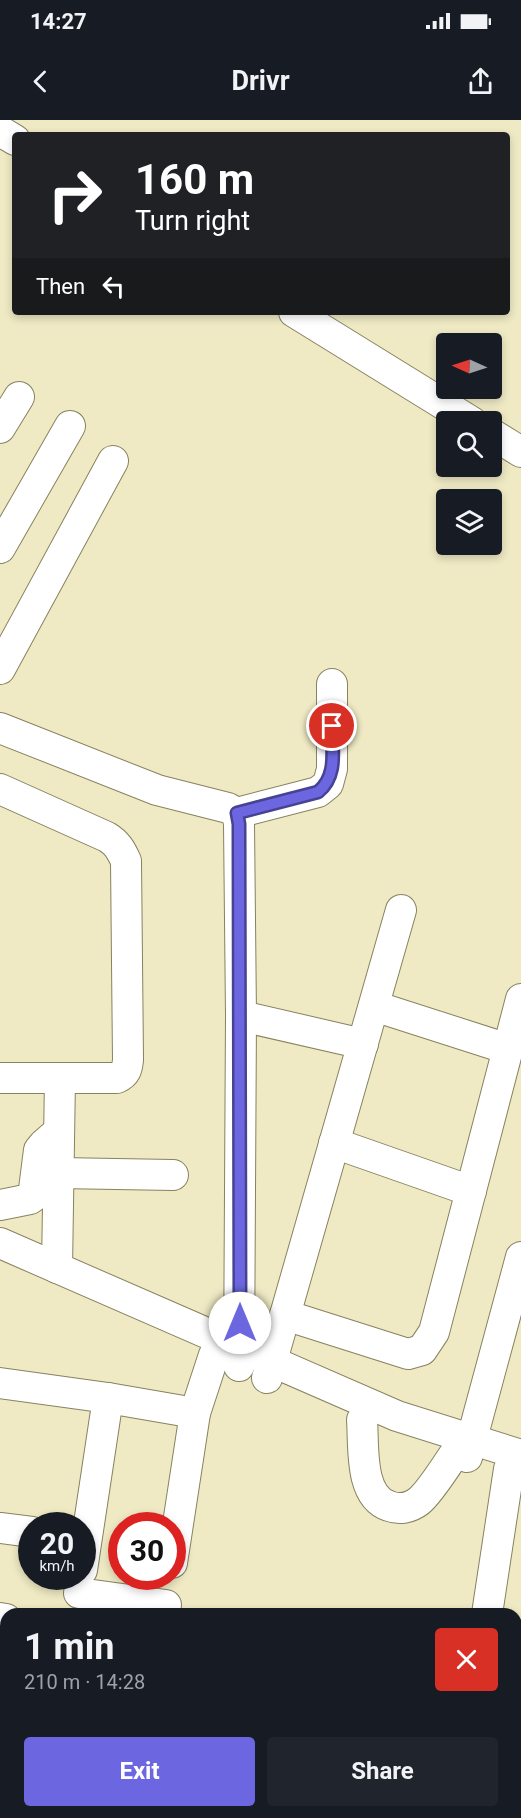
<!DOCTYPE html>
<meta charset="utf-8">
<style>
:root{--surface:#171b24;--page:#20242c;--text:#f1f3f6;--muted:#9ea1a6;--accent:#6c67e1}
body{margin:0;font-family:Roboto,sans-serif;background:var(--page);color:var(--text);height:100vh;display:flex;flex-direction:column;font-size:22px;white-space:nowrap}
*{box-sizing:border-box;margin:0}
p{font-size:20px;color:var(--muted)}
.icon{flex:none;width:33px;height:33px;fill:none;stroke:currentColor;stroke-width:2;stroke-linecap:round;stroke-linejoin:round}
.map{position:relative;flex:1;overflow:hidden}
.panel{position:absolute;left:0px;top:1488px;width:522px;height:210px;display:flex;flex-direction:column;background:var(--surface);border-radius:18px 18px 0 0;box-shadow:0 3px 9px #0003}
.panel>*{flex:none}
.guide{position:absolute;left:12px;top:12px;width:498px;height:183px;border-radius:6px;box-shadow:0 3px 9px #0003;background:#202124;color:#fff;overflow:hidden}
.needle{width:39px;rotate:273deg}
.controls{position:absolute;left:436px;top:213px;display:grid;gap:12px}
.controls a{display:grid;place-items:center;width:66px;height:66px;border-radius:6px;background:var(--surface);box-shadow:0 3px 9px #0003;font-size:30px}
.speed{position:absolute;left:18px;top:1392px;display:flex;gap:12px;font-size:30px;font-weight:700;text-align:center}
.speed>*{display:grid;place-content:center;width:78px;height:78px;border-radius:50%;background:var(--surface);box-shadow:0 3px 9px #0003;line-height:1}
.speed small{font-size:15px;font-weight:400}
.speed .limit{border:9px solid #d22;background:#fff;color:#111}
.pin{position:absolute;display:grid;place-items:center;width:51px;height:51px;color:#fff;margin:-26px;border:3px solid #fff;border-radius:50%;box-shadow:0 2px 6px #0007}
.me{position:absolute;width:66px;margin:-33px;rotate:0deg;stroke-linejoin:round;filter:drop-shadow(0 0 4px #0008)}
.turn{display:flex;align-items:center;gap:21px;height:126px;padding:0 24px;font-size:27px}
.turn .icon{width:78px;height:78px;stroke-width:2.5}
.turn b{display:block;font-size:42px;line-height:51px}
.then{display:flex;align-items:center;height:57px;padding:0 24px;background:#0003;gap:12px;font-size:22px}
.round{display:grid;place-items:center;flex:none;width:63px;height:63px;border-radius:6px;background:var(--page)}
.summary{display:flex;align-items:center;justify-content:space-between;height:102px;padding:0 24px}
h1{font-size:36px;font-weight:700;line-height:45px}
.primary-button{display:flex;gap:12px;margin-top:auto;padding:12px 24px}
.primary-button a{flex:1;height:69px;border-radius:6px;background:var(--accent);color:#fff;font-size:24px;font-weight:700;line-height:69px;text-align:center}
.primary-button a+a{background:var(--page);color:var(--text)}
.status{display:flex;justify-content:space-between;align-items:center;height:42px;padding:0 30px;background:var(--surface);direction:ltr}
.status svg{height:16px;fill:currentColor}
header{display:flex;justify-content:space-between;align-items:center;height:78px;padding:0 24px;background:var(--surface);font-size:27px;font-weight:700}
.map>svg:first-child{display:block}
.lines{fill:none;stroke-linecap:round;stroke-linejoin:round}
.minor-casing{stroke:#87825f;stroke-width:32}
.minor{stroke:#fff;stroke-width:30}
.route-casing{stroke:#464392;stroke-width:15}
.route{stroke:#6c67e1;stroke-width:10}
</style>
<div class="status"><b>14:27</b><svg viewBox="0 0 49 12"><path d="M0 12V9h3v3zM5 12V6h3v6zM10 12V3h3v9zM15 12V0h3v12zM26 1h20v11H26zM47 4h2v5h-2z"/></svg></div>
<header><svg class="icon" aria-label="back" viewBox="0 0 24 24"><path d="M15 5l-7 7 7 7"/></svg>Drivr<svg class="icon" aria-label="share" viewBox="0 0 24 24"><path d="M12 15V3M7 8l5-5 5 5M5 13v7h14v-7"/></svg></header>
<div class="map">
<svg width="521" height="1698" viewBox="0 0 521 1698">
<rect width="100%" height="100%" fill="#efeac4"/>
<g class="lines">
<defs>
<g id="minor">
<path d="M0,11L15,20"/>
<path d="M294,192L472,302"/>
<path d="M0,308L19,277"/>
<path d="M492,314L521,332"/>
<path d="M0,428L70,306"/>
<path d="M0,549L113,341"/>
<path d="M0,608L157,670L228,688L237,693L239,704L241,896L239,1246"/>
<path d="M0,669L107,717C117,723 121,730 126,741L128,940C127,949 126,954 117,958H0"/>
<path d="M237,693L318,672L328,664L332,649V564"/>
<path d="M374,886L508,929"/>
<path d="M241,896L363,924"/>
<path d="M334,1023L471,1071"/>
<path d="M59,1053L173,1055"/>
<path d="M0,1085L30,1079L33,1077L39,1030L44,1024L59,1011"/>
<path d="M0,1123L397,1296L521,1335"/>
<path d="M57,1148L60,958"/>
<path d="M285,1195L408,1234L422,1230L434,1212L521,879"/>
<path d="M267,1258L401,790"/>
<path d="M0,1263L108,1278L195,1293L172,1443"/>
<path d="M195,1293L214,1235"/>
<path d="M362,1300C364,1326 359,1376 389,1386C399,1390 410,1388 419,1381C430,1372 446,1346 455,1333"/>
<path d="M467,1337L521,1137"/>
<path d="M0,1408L32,1412"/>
<path d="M82,1450L108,1278"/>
<path d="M79,1473L166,1485"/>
<path d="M487,1494L509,1349"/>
<path d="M0,1498L6,1499"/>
<path d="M0,1580L6,1581"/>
<path d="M0,1667L6,1668"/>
<path d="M45,1698L46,1692"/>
<path d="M130,1698L131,1692"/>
<path d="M292,1698L293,1692"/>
<path d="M457,1698L458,1692"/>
</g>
</defs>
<use href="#minor" class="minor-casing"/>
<use href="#minor" class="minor"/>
</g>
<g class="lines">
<defs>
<path id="route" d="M240,1203L239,704L237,693L318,672C338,656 332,630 332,606"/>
</defs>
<use href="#route" class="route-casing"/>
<use href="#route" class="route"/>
</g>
</svg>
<div class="controls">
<a><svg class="needle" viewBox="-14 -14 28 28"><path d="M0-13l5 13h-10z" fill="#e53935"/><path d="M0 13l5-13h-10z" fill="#9ea1a6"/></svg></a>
<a><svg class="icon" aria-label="search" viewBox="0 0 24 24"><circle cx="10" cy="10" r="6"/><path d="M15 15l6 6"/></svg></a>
<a><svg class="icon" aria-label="layers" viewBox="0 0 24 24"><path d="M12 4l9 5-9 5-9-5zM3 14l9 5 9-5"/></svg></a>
</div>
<div class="speed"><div>20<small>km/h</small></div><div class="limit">30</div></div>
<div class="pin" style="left:332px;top:606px;background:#d93025"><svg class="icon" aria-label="arrive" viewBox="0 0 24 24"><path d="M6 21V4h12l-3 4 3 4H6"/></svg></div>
<svg class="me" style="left:240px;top:1203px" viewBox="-20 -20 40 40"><circle r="19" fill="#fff"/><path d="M0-13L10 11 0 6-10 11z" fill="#6c67e1"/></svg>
<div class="guide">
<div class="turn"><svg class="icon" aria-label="right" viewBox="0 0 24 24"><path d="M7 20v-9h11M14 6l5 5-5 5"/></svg><div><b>160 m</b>Turn right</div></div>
<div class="then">Then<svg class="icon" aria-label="left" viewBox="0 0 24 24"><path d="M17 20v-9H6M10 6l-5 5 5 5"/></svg></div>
</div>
<section class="panel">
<div class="summary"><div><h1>1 min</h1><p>210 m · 14:28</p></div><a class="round" style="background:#d93025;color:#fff"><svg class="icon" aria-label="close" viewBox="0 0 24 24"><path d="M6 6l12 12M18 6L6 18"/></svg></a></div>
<div class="primary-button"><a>Exit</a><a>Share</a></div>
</section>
</div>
